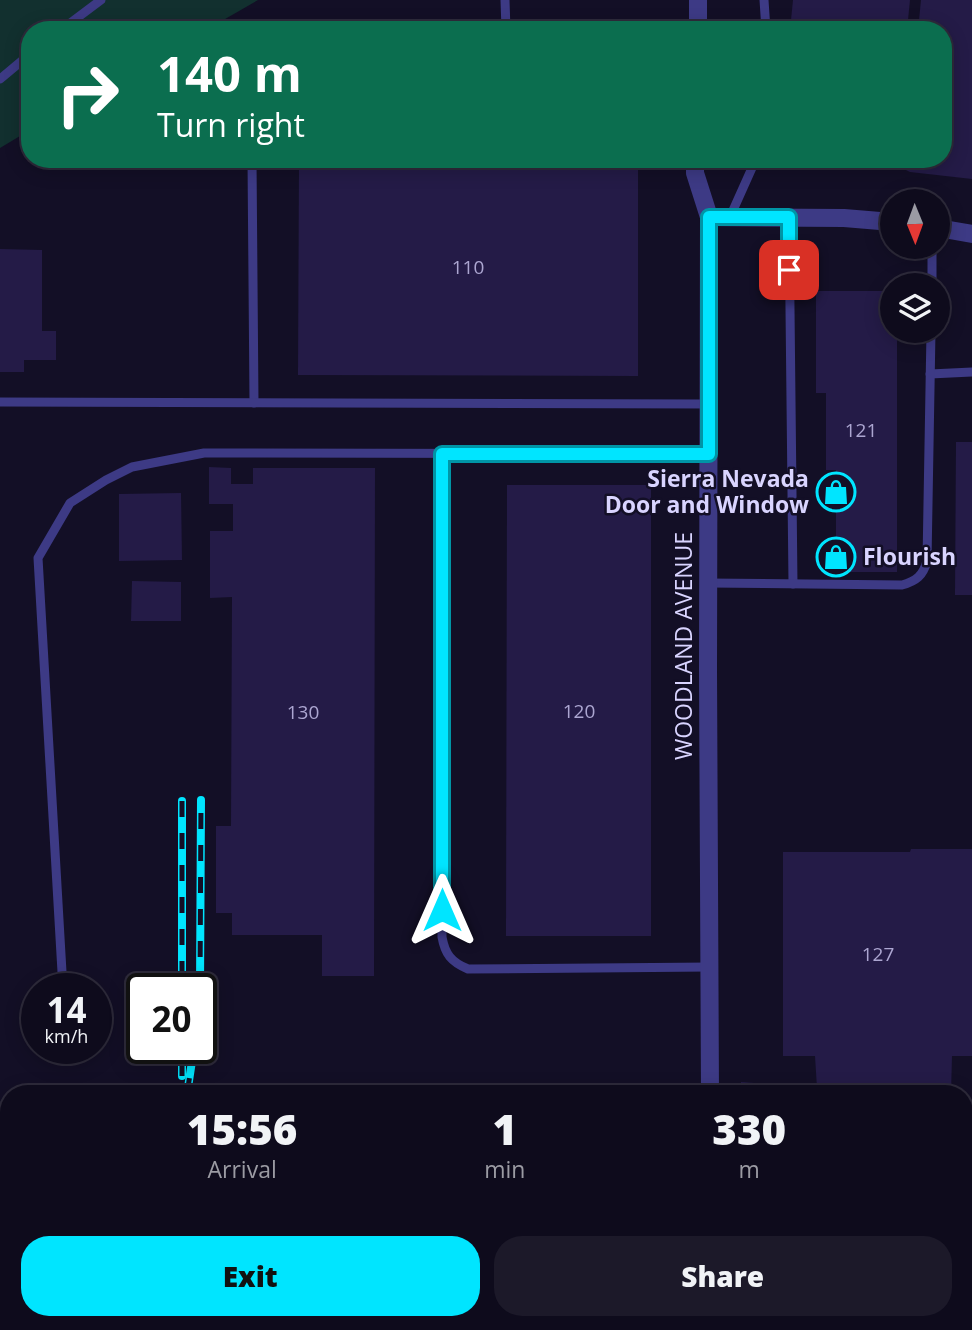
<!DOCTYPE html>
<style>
:root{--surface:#0e0b1c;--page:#1c1929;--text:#f1f3f6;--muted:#9b9ba3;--line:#2e2b3b;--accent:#00e5ff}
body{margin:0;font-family:"Open Sans",sans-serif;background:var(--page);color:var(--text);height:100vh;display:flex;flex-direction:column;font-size:26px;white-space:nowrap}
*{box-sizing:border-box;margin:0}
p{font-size:23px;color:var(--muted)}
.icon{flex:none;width:38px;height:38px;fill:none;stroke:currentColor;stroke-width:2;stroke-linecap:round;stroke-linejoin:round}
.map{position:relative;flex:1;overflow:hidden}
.side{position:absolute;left:0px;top:1085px;width:973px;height:245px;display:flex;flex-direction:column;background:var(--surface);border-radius:28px 28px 0 0;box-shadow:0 4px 18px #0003,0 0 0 2px var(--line)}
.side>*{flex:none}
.guide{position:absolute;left:21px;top:21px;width:931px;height:147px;border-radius:28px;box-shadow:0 4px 18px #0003,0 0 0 2px var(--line);background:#0b6e4f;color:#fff;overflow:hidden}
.needle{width:46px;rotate:179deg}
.controls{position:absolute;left:880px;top:189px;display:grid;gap:14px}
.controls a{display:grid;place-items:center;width:70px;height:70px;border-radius:50%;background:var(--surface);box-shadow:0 4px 18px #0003,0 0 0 2px var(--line);font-size:35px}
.speed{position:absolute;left:21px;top:973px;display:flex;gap:14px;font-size:35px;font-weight:700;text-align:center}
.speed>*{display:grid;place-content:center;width:91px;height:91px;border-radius:50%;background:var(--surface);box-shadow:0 4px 18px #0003,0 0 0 2px var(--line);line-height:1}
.speed small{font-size:18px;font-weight:400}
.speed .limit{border:4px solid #111;border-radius:10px;background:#fff;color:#111}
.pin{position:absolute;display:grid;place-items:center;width:60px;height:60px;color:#fff;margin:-30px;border-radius:14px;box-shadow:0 4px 10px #0006}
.me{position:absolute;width:77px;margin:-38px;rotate:0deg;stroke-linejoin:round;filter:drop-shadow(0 0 5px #0008)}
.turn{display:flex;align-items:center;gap:24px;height:147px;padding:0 21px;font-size:32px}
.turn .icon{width:91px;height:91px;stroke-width:2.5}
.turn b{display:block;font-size:49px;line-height:60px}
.eta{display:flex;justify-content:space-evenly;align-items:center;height:119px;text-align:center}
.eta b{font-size:42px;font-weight:800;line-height:49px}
.primary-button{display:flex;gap:14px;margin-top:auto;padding:14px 21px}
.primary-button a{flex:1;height:80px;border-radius:28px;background:var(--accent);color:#111;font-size:28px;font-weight:800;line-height:80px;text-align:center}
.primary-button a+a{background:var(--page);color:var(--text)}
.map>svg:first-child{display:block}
.green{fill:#12302f}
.building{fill:#241b47}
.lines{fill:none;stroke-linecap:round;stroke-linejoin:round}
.service{stroke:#3d3a85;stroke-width:9}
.minor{stroke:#3d3a85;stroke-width:18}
.rail-casing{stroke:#00e5ff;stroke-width:8}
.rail{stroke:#130f26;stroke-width:5;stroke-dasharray:16;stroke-linecap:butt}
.route-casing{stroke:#0095a6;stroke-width:18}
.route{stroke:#00e5ff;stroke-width:12}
.labels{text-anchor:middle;stroke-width:5;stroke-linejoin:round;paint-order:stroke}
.number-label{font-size:19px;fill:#aca6d1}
.poi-label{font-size:23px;font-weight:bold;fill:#d9d4ff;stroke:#130f26;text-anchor:end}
.street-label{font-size:23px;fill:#d9d4ff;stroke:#130f26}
</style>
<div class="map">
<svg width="972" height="1330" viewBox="0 0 972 1330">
<rect width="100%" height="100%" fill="#130f26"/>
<path class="green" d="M0,0H258L206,30H30V130L0,148Z"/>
<g class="building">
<path d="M793,0H910L907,30H790Z"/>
<path d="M921,0H972V179L910,172L902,168L903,159H943V30H918Z"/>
<path d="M299,159H638V376L298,375Z"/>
<path d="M809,159H893L891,170L809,161Z"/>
<path d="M0,249L42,250V331H56V360H24V372H0Z"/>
<path d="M816,291H892V331H897V572H836V470H826V393H816Z"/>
<path d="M956,442H972V595H955Z"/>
<path d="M209,467L231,468V484H253V468H375L374,976H322V935H232V913H216V826H231L232,597L210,598V531H233V504H209Z"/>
<path d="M507,485H651V936H506Z"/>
<path d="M181,493L182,560L119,561V494Z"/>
<path d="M132,581L181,582V621H131Z"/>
<path d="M911,849H972V1056H952L951,1094H742L741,1082L817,1088L815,1056H783V852H910Z"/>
<path d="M964,1255H972V1330H752V1321H964Z"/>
</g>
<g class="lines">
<g class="service">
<path d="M505,0L506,30"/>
<path d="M764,0L766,30"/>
<path d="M61,30L101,0"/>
<path d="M0,79L30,54"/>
<path d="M252,159L254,403"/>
<path d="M730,217L756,159"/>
<path d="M789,217L793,584"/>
<path d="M932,285V247"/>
<path d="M930,374L972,372"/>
<path d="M0,402L709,404"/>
<path d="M442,454V937C445,954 451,962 468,969L710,967"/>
<path d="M708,583L902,585C916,581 923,576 927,561L931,331"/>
<path d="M63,989L38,558L70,503L106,480L132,467L204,453L709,454"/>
<path d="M271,1330L282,1323L412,1328L413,1330"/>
</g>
<g class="minor">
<path d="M698,30V0"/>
<path d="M695,159V173L709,217L708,670L710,1094"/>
<path d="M709,217L844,218L892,222"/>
<path d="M938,228L972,234"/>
<path d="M712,1321V1330"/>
</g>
<defs>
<g id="rail">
<path d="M182,801V989"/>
<path d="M200,989L201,800"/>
<path d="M182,1076V1048"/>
<path d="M187,1094L194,1048"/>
<path d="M210,1321L214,1330"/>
</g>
</defs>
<use href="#rail" class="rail-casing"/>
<use href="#rail" class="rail"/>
</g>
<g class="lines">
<defs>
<path id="route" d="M442,910V454H709V217H789V270"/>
</defs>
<use href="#route" class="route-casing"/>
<use href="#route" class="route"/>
</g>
<defs>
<symbol id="shop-ring" viewBox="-11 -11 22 22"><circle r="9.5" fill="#130f26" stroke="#00e5ff" stroke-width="1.5"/><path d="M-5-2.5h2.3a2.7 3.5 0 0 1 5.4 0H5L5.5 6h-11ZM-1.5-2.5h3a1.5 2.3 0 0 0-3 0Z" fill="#00e5ff"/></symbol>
</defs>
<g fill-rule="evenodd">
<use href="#shop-ring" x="814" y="470" width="44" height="44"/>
<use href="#shop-ring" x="814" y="535" width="44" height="44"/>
</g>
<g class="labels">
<g class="number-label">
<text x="468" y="274">110</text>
<text x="861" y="437">121</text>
<text x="579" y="718">120</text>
<text x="303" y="719">130</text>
<text x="878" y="961">127</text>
</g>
<g class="poi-label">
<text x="809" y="487">Sierra Nevada<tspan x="809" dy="26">Door and Window</tspan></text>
<text x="863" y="565" text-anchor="start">Flourish</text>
</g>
<g class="street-label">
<text transform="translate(684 646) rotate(-90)" y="8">WOODLAND AVENUE</text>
</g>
</g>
</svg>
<div class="controls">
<a><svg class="needle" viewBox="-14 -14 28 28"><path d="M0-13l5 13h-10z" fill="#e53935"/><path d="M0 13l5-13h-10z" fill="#9b9ba3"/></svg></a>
<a><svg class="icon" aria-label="layers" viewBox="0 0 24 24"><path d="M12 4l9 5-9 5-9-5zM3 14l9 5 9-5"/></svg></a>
</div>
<div class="speed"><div>14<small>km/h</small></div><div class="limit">20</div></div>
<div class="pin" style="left:789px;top:270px;background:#d93025"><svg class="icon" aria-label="arrive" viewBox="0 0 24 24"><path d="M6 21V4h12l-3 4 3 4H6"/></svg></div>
<svg class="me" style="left:442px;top:910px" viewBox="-20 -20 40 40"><path d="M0-17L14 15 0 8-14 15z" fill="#00e5ff" stroke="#fff" stroke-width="4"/></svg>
<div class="guide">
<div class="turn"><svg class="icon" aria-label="right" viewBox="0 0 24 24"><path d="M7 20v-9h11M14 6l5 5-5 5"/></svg><div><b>140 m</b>Turn right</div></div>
</div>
<section class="side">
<div class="eta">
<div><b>15:56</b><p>Arrival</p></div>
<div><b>1</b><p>min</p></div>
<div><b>330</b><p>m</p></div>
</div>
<div class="primary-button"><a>Exit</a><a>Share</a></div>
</section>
</div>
